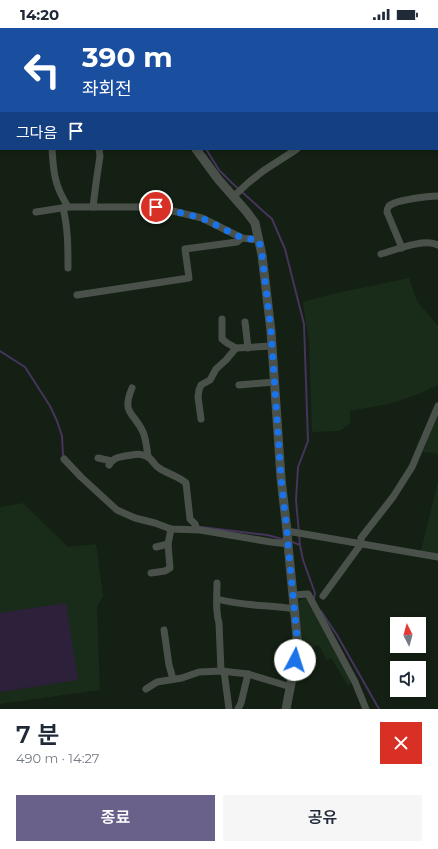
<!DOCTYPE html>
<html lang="ko">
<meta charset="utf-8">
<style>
:root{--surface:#fff;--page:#f6f6f7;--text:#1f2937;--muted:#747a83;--accent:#6a618a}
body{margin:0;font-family:Montserrat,"Noto Sans KR",sans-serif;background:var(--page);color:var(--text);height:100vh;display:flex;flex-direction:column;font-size:15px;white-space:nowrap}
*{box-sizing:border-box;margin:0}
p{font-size:13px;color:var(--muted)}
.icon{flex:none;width:22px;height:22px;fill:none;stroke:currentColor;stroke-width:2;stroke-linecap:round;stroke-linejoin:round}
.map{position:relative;height:681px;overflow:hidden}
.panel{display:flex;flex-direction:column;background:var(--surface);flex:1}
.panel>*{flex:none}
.guide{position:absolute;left:0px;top:0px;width:438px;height:122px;box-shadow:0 2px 6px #0003;background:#1a4fa0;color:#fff;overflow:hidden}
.needle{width:26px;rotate:354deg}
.fabs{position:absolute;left:390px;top:589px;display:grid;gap:8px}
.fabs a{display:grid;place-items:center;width:36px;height:36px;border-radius:0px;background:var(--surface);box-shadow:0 2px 6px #0003;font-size:20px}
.pin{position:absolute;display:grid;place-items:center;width:34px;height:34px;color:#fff;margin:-17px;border:2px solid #fff;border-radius:50%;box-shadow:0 1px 4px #0007}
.me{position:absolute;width:44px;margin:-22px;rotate:5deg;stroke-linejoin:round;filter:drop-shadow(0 0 3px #0008)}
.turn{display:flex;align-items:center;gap:14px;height:84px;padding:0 16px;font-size:18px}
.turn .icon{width:52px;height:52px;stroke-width:2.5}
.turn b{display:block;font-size:28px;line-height:34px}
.then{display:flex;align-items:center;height:38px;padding:0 16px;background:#0003;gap:8px;font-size:15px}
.round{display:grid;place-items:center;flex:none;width:42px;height:42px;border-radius:0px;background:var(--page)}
.head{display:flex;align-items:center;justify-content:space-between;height:68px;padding:0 16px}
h1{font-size:24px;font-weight:600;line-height:30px}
.cta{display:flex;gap:8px;margin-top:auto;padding:8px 16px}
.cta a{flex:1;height:46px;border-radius:0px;background:var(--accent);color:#fff;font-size:16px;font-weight:600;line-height:46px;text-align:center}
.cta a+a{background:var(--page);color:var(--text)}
.status{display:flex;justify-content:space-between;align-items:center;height:28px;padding:0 20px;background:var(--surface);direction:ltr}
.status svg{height:11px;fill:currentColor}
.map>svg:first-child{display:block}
.built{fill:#192b19}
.pitch{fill:#2c203b}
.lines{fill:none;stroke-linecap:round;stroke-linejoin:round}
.stream{stroke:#46345c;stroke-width:2}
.minor{stroke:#4a514a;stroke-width:7}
.tertiary{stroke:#4a514a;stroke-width:9}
.route{stroke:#1a73e8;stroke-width:7;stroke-dasharray:0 12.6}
</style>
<div class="status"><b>14:20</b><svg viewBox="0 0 49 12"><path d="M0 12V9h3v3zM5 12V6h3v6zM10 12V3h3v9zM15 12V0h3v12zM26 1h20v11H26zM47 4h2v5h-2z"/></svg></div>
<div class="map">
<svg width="438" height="681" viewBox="0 0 438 681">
<rect width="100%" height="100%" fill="#132013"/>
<g class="built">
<path d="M409,250L417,273L438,298V357L419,366L389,376L350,383V396L339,403L312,404L309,314L303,274L332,266Z"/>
<path d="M438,386V430L436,425L423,424Z"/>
<path d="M438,454V526L421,523Z"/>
<path d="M23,475L68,519L96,516L103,568L97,579L100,662L0,676V479Z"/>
<path d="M307,569L353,654L348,658L331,630L327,632L319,617L307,621L304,619L296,574Z"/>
</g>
<path class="pitch" d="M66,575L78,652L0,664V585Z"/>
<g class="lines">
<g class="stream">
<path d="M144,0L145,1"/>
<path d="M206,121L219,142L232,155L272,191L285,221L304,296L308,413L298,439L296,472L300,517L303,532L315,565L314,570V571"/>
<path d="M0,323L25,339L50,378L57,393L62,408L63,427L65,429"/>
<path d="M201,499L267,507L286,512"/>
<path d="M290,513L300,517"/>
<path d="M321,583L337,607L379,681"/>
</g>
<g class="minor">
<path d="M54,1L56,0"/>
<path d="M159,1L163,0"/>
<path d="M437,33L438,32"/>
<path d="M52,121C53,133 53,145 57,156C59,164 64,172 68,179"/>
<path d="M234,168L248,155L263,143L297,121"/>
<path d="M93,179L96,155L100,128L99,121"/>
<path d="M63,180C68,200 68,219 68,240"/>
<path d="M36,184L68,179H156L202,190L242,210L259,212"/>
<path d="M402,220L387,184C387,181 387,181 389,178C395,172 429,168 438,168"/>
<path d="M381,226C395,222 424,210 438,217"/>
<path d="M77,267L189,250L185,221L237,214L242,210"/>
<path d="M222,291V311L227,315L236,320"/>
<path d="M245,294L248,320"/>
<path d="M239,357L274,354"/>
<path d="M132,360C121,386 134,384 143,404C146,411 147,421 148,429"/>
<path d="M201,391L198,369L199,362L201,357L210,352L216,341L226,332L236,320L272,318"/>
<path d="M98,430L112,433"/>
<path d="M64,431L81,449L117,482L135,490L155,495L171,501L200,502L271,514L288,516"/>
<path d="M109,437C113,430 117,430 125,428C133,427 140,424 148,429C153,432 155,438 159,440C168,446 178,448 186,455L190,491L195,496L197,501"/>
<path d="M287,503L438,529"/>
<path d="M156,519L168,516"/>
<path d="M151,545L165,543L170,540L168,516L171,501"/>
<path d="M217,555C217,568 215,582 219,595L221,643"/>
<path d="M293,567L308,566L355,654L366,681"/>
<path d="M323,568L361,516V510L393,469L412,439L438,378"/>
<path d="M217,571C242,578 269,577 294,581"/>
<path d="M164,602L169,637L173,651"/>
<path d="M224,643L229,681"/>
<path d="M146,661L157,654L182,650L199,644L221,643L248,646L291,659"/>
<path d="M238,681L241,675L248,646"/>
</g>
<g class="tertiary">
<path d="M119,0L120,1"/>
<path d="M196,121L218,151L246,183L255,195L262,227L271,303L281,450L287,503L288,516L298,619L286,681"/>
</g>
</g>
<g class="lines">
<path class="route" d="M156,179L202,190L242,210L259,212L262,227L271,303L281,450L287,503L288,516L298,619L295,632"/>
</g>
</svg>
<div class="fabs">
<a><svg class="needle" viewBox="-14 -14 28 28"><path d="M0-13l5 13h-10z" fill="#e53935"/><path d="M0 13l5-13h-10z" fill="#747a83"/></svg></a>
<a><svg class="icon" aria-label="sound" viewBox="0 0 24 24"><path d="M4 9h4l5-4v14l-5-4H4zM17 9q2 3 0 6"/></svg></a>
</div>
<div class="pin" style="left:156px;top:179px;background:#d93025"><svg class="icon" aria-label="arrive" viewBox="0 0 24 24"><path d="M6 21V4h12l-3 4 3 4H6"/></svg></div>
<svg class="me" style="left:295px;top:632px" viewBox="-20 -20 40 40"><circle r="19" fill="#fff"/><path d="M0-13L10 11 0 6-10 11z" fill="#1a73e8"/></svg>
<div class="guide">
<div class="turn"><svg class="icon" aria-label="left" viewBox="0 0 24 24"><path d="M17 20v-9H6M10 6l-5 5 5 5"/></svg><div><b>390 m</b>좌회전</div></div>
<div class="then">그다음<svg class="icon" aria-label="arrive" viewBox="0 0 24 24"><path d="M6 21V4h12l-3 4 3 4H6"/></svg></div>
</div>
</div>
<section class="panel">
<div class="head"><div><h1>7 분</h1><p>490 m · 14:27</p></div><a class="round" style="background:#d93025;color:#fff"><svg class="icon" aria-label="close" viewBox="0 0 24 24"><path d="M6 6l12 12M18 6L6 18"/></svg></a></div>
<div class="cta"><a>종료</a><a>공유</a></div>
</section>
